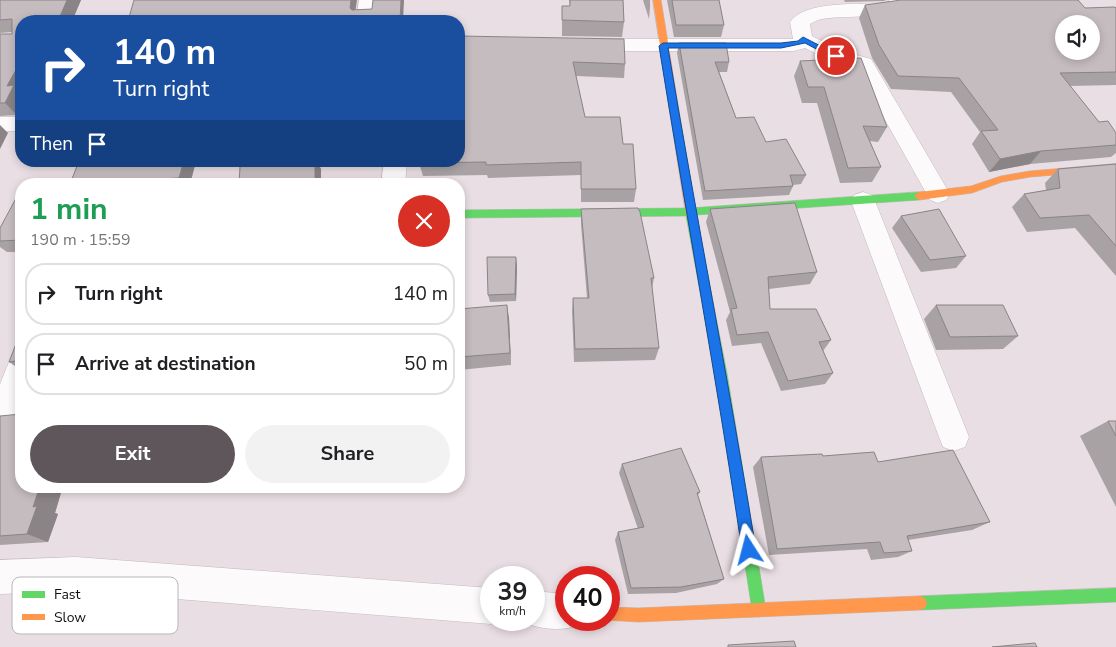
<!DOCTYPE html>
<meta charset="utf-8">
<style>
:root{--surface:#fff;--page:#f2f2f2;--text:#202124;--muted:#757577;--line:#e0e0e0;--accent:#5e565a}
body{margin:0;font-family:"Nunito Sans",sans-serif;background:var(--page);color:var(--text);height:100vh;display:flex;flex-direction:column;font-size:19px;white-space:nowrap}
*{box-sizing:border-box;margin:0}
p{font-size:16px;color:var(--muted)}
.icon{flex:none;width:28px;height:28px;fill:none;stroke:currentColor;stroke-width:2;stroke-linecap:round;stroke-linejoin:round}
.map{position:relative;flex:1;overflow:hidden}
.panel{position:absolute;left:15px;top:178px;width:450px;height:315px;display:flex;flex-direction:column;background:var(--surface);border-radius:20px;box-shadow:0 2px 8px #0003}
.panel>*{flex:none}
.banner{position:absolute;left:15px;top:15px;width:450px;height:152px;border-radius:20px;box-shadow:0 2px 8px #0003;background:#1a4fa0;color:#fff;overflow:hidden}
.buttons{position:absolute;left:1055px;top:15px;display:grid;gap:10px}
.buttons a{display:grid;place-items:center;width:45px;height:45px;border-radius:50%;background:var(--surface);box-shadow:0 2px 8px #0003;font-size:25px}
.speed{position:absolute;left:480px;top:566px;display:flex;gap:10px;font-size:25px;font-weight:700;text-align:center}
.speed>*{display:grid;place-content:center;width:65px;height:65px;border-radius:50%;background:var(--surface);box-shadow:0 2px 8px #0003;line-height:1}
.speed small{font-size:12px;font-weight:400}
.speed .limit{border:8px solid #d22;background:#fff;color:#111}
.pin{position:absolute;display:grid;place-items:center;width:42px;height:42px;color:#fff;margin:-21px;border:2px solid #fff;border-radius:50%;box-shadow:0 1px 5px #0007}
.me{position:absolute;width:55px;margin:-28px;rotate:351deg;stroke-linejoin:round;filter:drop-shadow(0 0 4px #0008)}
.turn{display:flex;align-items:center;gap:18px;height:105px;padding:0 15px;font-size:22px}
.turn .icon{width:65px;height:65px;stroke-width:2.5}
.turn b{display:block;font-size:35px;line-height:42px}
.then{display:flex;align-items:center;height:48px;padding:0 15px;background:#0003;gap:10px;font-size:19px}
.round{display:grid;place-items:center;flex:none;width:52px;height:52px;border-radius:26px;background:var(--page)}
.head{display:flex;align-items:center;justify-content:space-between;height:85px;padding:0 15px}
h1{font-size:30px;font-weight:700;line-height:38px;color:#1e9e55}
.action{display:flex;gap:10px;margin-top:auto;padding:10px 15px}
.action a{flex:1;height:58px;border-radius:30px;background:var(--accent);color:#fff;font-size:20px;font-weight:700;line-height:58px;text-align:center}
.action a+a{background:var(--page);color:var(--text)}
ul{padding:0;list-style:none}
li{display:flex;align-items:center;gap:15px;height:62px;margin:0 10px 8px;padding:0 5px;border:2px solid var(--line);border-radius:20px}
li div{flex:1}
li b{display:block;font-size:19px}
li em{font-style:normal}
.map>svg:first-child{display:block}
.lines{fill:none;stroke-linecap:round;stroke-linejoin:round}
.street-casing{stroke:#c3babe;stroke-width:1}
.fast-casing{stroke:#c3babe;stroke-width:1}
.slow-casing{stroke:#c3babe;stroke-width:1}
.street{fill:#fcfafb;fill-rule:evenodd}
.fast{fill:#63d668;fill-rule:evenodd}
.slow{fill:#ff974d;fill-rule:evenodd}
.wall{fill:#a9a2a5}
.shaded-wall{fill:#8a8486}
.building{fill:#c5bcc0;stroke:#8a8486;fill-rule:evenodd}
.route{fill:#1a73e8;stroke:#114b97}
.key{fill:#fff;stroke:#b8b6b7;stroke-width:1}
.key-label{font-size:14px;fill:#130d10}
</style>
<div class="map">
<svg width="1116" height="647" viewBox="0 0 1116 647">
<rect width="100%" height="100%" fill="#e9dee3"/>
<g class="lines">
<defs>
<g id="street">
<path d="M359,0H377L374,21H356Z"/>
<path d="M890,0H911C895,23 844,13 818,20L810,24L812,36L842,51L871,59L950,194L946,200L938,203L930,200L856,68L829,60L805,48L794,51H586L579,49L576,45L579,41L586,39H793L790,22C805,0 860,5 884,3Z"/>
<rect x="0" y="117" width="21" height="14"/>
<path d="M384,161H407L405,184H381Z"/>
<path d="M863,192L872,195L875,201L969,437L965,447L954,451L943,447L939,437L851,201L854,195Z"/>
<path d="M21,353V406L11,434L0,438V384L11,357Z"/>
<path d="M76,557L491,588V620H500L491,624L76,591L0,594V560Z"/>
<path d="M534,591L566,594V620H580L579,625C560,632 540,629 521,622L534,620Z"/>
</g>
<g id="fast">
<path d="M919,192L924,196L919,200L696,215L727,373L766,610L764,615L759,617L754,615L752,610L715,373L686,216L459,218V210L690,208Z"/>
<path d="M1116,588V602L920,610L915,608L913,603L915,598L920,596Z"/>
</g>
<g id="slow">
<path d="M653,0H661L696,215L691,219L686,215Z"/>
<path d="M1116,164V170L1030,177L1002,182L972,193L919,200L914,196L919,192L971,186L1001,176L1030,171Z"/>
<path d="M920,596L925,598L927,603L925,608L920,610L638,622L606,620H609V607L638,608Z"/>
</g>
</defs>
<use href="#street" class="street-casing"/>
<use href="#fast" class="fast-casing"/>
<use href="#slow" class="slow-casing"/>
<use href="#street" class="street"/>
<use href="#fast" class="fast"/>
<use href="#slow" class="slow"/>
</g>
<g class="wall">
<path d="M0,0H81L72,21H21V106L17,115L0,116V34H12V32L0,33Z"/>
<path d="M569,0H623L624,22L622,37L562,36V20L570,6Z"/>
<path d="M643,0H650V7L649,19Z"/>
<path d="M667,0H719L724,25L721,37H674Z"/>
<path d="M844,0H886L884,1L845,2Z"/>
<path d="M865,5L1085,8H1116V85L1070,86L1099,122L1116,133V153L1111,157L1030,164L989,172L972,144L980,132L951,92L891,89L872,58L859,18Z"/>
<path d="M356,10L403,21H128Z"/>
<path d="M459,36L625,64L624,78L576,76L585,117L623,144L636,189L634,202H581V175L488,178L487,175L423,176L419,163Z"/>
<path d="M679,43L729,62L727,72H719L736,118L766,142L806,175L801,184L793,185V186L789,195L703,200L677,53Z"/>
<path d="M800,61L887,127L878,142L869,141L881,167L872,182L840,183L817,103H802L794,76Z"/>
<path d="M79,161H192L195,165L190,184H70Z"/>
<path d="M1116,164V276L1075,228L1027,232L1012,207L1024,194L1046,190L1045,183L1058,169Z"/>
<path d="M21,191V252H7L0,247V228Z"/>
<path d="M581,209L654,278L652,288L659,348L655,360L574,362L572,311L573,298H587L581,224Z"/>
<path d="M710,209L817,272L810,284L769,289L770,309L831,340L823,351L833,373L825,384L781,391L761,343L732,346L726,320L730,312L706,222Z"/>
<path d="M901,216L966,256L956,268L921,272L892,228Z"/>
<path d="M517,265L516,301L490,302L488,295Z"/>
<path d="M936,305L1018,336L1003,349L936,350L924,319Z"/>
<path d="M459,309L509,318L511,365L459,370Z"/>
<path d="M21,331V370L9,362Z"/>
<path d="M0,416L21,486H63L55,513L58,514L48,542L0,545Z"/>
<path d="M1108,421H1116V507L1080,436Z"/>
<path d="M823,456L878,462L990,522L972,530L908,540L912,551L898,557L871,560L867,549L769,555L753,467L761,457Z"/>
<path d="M622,464L700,492L698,495L724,579L717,584L676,593L628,594L615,540L618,532L638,529L619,473Z"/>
</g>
<g class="shaded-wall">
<path d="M67,0H81L72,21H61L59,19Z"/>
<path d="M351,0H357L354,21L350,8Z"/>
<path d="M401,0H404L403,21H400Z"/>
<path d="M21,61V106L17,115L5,103L7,86Z"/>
<path d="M0,125L8,133L0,149Z"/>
<path d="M1041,151L1030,164L989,172L1000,159Z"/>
<path d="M184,161H192L195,165L190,184H184L179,178Z"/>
<path d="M315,161H317L321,169V184H315Z"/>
<path d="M160,179L163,184H158Z"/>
<path d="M516,257L517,265L516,301L515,294Z"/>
<path d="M507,305L509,318L511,365L510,353Z"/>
<path d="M40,486H63L55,513L58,514L48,542L27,534L33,507Z"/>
</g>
<g class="building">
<path d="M0,0H67L59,19L46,20L45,21H21V61L7,86L14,85L5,103H0V34H12V19L0,20Z"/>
<path d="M134,0H351L350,8L352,10L372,9L373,0H401L400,21H271L273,17L184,19L183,21H128Z"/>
<path d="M570,0H623L624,22L562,20V6H570Z"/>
<path d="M672,0H719L724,25H676Z"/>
<path d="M901,0H1078L1085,8L1115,7L1116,8V72L1060,73L1099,122L1108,121L1116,133V145L1041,151L1000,159L981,131L998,130L959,78L898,76L879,45L865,5ZM1064,24H1091V51H1064Z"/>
<path d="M459,36L624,39L625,64L573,62L585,117H620L623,144H633L636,189H581V162L486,165V162L419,163L420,161H459Z"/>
<path d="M679,43H726L729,62H715L736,118L754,117L766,142L786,139L806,175H790L793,186L705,191Z"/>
<path d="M861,58L887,127L863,126L881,167L848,168L824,87H808L800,61Z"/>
<path d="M79,161H184L179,178L160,179L158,184H70Z"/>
<path d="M242,161H315V184H239L240,167Z"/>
<path d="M1116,164V246L1089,215L1040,218L1024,194L1060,188L1058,169Z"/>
<path d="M20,191H21V240L0,241V228Z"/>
<path d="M795,203L817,272L768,277L770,309H816L831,340L819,342L833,373L788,381L768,332L737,335L731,309L737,308L710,209Z"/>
<path d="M638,208L640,212L654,278H651L659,348L575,349L573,298H589L581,209Z"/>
<path d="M939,209L966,256L930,260L901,216Z"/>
<path d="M487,257H516L515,294L488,295Z"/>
<path d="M507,305L510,353L459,357V309Z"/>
<path d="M936,305H1003L1018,336L950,337Z"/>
<path d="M21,331V360L9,362Z"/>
<path d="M21,414V486H40L33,507L37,506L27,534L0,536V416Z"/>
<path d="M1108,421H1116V436Z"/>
<path d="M681,448L700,492L697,493L724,579L681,587L631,588L618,532L644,527L622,464Z"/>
<path d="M953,450L990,522L907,536L912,551L884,553L880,542L777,549L761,457L822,454L823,456L874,452L878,462Z"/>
<path d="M794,641L796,647H728V645Z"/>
<path d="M1035,643L1037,647H992Z"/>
</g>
<path class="route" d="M803,37L840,56L833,58L805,43L781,48H668C696,216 729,383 756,550L754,555L749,557L744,555L742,550C717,382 686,214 659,46L663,43H781L798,41Z"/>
<rect x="12" y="577" width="166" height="57" rx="8" class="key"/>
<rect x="22" y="591" width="23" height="7" fill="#63d668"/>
<rect x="22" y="614" width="23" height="6" fill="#ff974d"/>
<g class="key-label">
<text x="54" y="599">Fast</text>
<text x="54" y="622">Slow</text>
</g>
</svg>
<div class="buttons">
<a><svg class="icon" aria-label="sound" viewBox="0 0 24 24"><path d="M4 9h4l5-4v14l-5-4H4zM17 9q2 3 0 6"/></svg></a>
</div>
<div class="speed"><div>39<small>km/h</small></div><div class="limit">40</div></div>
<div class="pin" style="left:836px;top:56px;background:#d93025"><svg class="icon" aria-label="arrive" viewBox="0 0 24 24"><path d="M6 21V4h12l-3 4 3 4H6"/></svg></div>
<svg class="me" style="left:749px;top:550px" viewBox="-20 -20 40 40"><path d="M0-17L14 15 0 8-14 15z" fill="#1a73e8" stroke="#fff" stroke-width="4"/></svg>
<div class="banner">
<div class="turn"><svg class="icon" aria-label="right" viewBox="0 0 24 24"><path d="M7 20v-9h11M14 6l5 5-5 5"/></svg><div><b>140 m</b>Turn right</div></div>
<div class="then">Then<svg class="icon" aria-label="arrive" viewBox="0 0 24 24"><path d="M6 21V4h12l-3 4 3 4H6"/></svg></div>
</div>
<section class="panel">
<div class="head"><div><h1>1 min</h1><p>190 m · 15:59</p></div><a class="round" style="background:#d93025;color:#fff"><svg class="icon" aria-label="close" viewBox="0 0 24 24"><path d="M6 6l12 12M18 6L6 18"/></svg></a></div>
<ul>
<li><svg class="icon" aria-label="right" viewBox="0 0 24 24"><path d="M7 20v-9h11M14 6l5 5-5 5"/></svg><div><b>Turn right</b></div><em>140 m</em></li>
<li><svg class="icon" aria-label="arrive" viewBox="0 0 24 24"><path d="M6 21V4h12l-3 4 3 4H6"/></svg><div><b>Arrive at destination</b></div><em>50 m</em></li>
</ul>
<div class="action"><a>Exit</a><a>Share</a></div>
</section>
</div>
